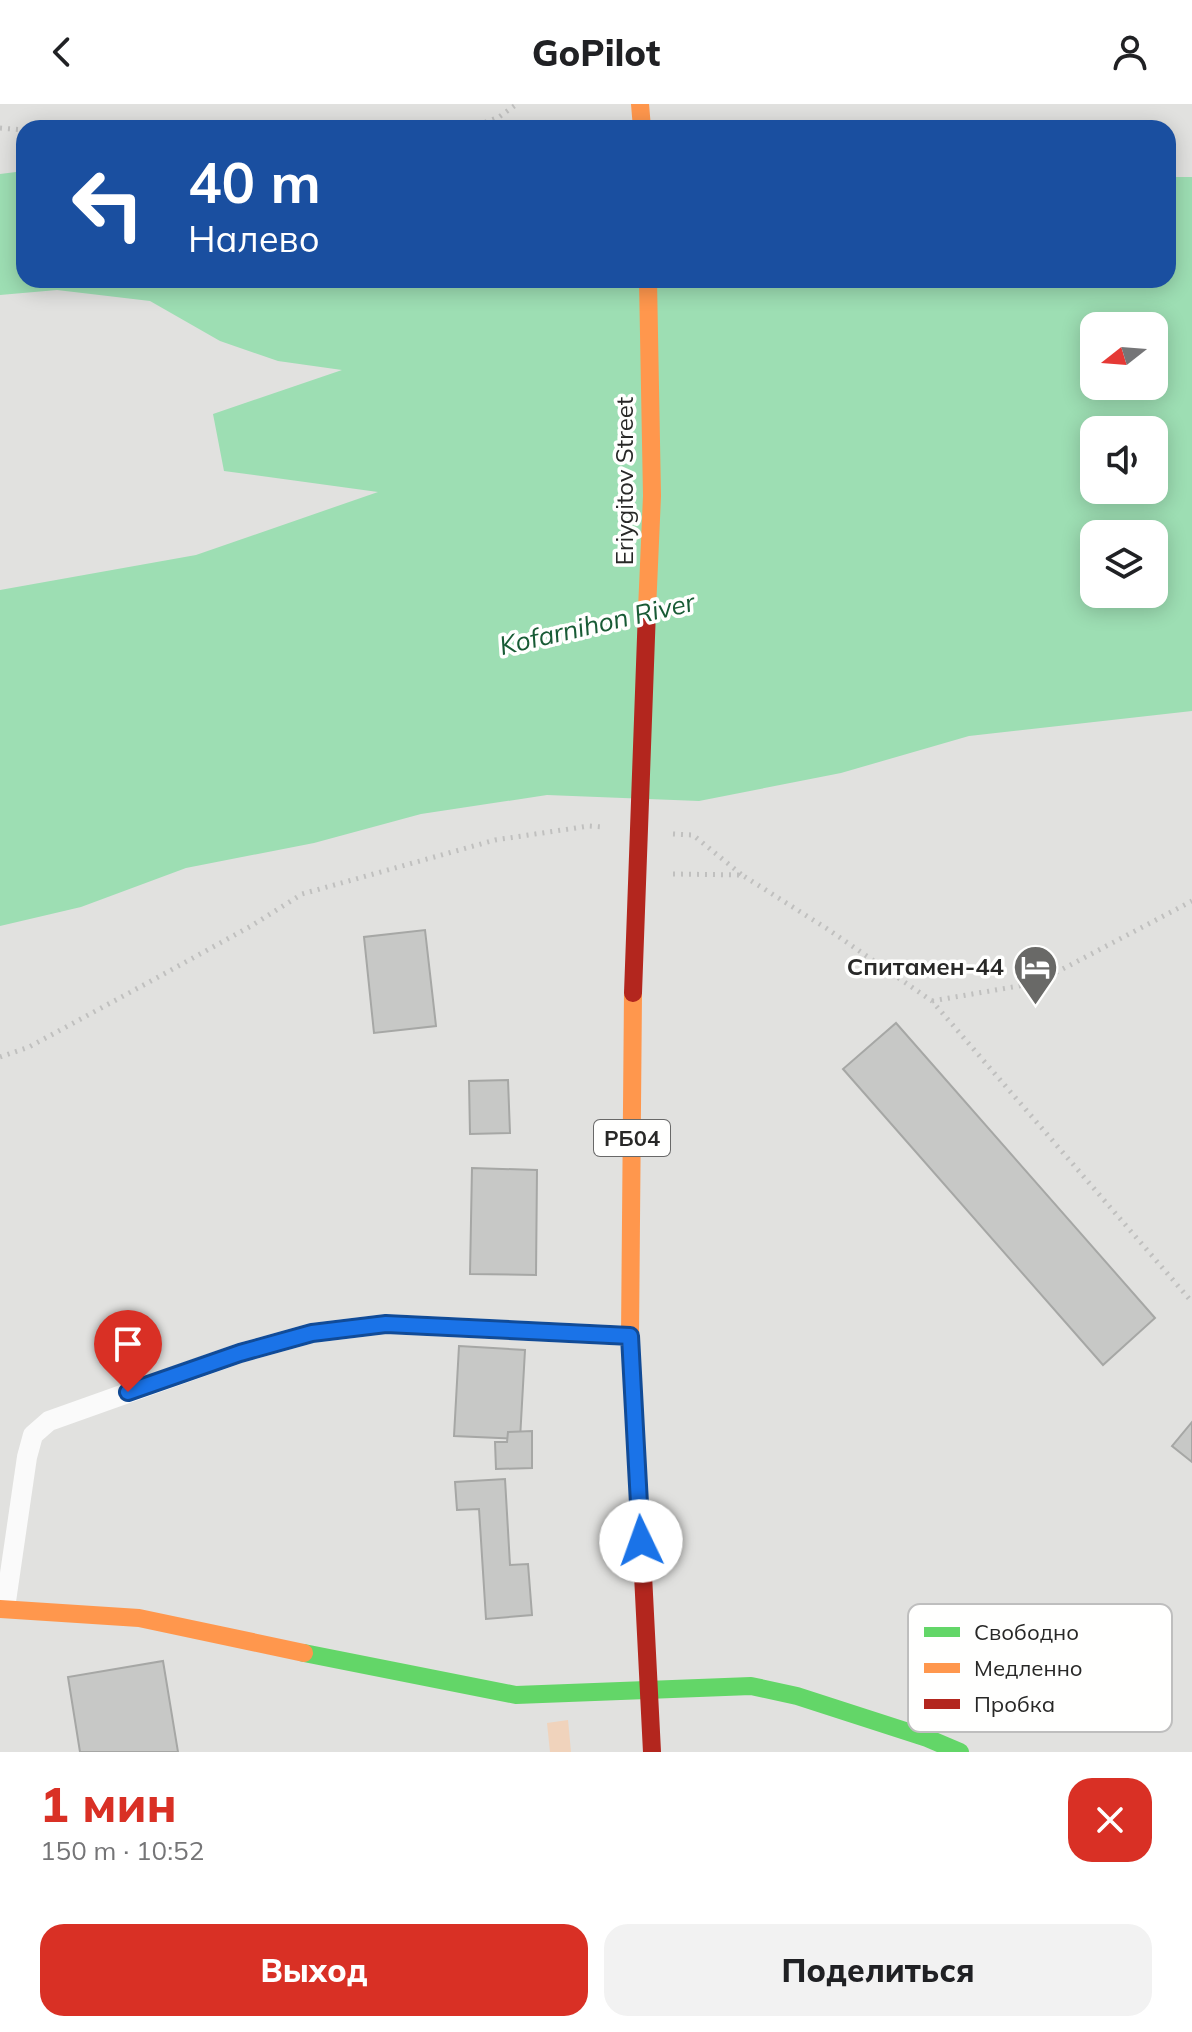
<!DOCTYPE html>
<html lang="ru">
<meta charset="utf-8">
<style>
:root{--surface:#fff;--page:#f2f2f2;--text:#202124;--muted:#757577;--accent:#d93025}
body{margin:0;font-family:Mulish,sans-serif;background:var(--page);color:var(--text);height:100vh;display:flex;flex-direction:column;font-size:30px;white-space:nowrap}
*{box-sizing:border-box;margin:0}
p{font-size:26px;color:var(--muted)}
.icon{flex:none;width:44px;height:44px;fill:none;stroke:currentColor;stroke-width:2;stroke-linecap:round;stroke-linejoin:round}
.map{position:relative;height:1648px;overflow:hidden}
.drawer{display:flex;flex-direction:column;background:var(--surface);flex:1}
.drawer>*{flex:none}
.banner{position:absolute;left:16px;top:16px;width:1160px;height:168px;border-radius:24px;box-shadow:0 4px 20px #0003;background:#1a4fa0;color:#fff;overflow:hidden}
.needle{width:52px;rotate:253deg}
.fabs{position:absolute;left:1080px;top:208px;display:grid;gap:16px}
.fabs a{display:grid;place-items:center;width:88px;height:88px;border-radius:16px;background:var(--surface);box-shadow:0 4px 20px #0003;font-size:40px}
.pin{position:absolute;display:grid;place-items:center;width:68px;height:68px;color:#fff;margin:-82px -34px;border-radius:50% 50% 50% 0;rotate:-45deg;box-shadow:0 0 8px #0007}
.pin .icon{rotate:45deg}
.me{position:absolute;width:88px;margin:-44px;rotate:357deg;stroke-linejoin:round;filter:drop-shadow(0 0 6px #0008)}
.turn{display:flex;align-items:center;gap:28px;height:168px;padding:0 40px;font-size:36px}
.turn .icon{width:104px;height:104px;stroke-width:2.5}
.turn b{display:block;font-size:56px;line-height:68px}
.round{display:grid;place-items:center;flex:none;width:84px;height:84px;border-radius:24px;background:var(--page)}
.head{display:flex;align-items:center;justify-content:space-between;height:136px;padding:0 40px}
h1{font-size:48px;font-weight:800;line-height:60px;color:var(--accent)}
.cta{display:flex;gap:16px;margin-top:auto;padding:16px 40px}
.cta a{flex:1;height:92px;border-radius:24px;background:var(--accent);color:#fff;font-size:32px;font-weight:800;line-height:92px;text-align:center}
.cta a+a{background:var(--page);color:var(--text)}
header{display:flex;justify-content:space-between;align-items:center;height:104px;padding:0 40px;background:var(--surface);font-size:36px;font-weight:800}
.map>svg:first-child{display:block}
.green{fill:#f0d3bc}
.water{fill:#9ddeb3;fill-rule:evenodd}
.building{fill:#c7c8c6;stroke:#a6a7a5;stroke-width:2}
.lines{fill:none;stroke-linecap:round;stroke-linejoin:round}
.path{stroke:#c0c0bf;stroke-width:5;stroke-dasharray:2 6;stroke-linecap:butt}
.lane{stroke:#fafafa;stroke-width:20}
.fast{stroke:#63d668;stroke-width:18}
.slow{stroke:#ff974d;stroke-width:18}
.jam{stroke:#b3261e;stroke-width:18}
.route-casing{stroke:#114b97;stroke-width:20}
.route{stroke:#1a73e8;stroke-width:14}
.labels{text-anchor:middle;stroke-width:7;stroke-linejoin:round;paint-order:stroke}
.shield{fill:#fffffe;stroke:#686868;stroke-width:2}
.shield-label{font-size:22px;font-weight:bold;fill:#282827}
.street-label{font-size:24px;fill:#282827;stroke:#fffffe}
.poi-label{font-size:24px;font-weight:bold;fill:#282827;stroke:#fffffe;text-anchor:end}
.water-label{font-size:26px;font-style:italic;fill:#185b35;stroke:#fffffe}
.key{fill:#fffffe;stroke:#bebebe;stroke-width:2}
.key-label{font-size:22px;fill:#282827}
</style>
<header><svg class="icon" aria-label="back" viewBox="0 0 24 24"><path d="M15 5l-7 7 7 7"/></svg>GoPilot<svg class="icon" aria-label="person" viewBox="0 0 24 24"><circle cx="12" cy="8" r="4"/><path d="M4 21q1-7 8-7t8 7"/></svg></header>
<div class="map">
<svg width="1192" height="1648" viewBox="0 0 1192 1648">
<rect width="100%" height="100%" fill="#e1e1df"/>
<path class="green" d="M568,1616L571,1648H550L547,1619Z"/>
<path class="water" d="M24,67V176H1168V73H1192V607L969,632L841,669L699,697L547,691L421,710L314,739L186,764L81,803L0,822V486L196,451L378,388L224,367L213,310L342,266L278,257L220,237L150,197L57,186L0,191V70ZM1094,222H1154V282H1094ZM1094,326H1154V386H1094ZM1094,430H1154V490H1094Z"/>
<g class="building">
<path d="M425,826L436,922L374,929L364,833Z"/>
<path d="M896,919L1155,1214L1103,1261L843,965Z"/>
<path d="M508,976L510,1029L470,1030L469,977Z"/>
<path d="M472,1064L537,1066L536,1171L470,1170Z"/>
<path d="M459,1242L525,1246L520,1335L454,1332Z"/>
<path d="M1192,1318V1358L1172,1342Z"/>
<path d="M532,1327V1364L496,1365L495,1338H507L508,1328Z"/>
<path d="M505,1375L510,1461L528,1460L532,1511L486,1515L479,1405L457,1406L455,1378Z"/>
<path d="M163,1557L178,1648H80L68,1573Z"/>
</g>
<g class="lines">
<g class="path">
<path d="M0,24L24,26"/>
<path d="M470,24L499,13L517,0"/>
<path d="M673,730L693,731L742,771"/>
<path d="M673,770L742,771L826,824L932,897L1192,1198"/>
<path d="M932,897L1036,879L1192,797"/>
<path d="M0,953L29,943L151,877L251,822L302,790L495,736L589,722L603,723"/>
</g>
<path class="lane" d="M5,1504L27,1353L33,1331L49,1317L240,1249L312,1229L386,1220L630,1232"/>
<path class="fast" d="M304,1549L516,1591L751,1582L797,1592L927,1634L960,1648"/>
<g class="slow">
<path d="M640,0L642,24"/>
<path d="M647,506L652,392L648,176"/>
<path d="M633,889L630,1232L642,1451"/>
<path d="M0,1505L139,1514L304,1549"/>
</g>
<g class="jam">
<path d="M633,889L647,506"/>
<path d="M642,1451L652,1648"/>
</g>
</g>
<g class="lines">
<defs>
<path id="route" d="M128,1288L240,1249L312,1229L386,1220L630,1232L641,1437"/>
</defs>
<use href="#route" class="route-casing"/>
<use href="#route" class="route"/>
</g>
<defs>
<symbol id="hotel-pin" viewBox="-11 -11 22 30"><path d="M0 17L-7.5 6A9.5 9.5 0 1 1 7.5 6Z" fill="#696967" stroke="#fffffe"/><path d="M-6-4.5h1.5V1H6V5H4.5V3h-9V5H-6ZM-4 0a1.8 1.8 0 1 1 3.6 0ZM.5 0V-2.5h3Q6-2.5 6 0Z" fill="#fff"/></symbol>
</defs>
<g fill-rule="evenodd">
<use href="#hotel-pin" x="1010" y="838" width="51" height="69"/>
</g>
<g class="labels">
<rect class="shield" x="594" y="1016" width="76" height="36" rx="6"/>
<g class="shield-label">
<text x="632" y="1042">РБ04</text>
</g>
<g class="street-label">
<text transform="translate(625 377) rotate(-90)" y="8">Eriygitov Street</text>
</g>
<g class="poi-label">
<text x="1004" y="871">Спитамен-44</text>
</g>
<g class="water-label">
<text transform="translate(597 520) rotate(-13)" y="9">Kofarnihon River</text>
</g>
</g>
<rect x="908" y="1500" width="264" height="128" rx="12" class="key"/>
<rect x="924" y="1523" width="36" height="10" fill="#63d668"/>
<rect x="924" y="1559" width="36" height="10" fill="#ff974d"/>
<rect x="924" y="1595" width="36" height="10" fill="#b3261e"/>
<g class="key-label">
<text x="974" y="1536">Свободно</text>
<text x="974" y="1572">Медленно</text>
<text x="974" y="1608">Пробка</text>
</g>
</svg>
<div class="fabs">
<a><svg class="needle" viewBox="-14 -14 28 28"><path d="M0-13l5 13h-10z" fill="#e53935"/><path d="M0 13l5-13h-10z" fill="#757577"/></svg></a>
<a><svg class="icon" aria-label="sound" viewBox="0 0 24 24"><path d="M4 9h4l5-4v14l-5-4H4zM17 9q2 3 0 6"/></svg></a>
<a><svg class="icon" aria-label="layers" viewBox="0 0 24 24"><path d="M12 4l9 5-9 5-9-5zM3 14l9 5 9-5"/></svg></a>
</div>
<div class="pin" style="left:128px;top:1288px;background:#d93025"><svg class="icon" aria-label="arrive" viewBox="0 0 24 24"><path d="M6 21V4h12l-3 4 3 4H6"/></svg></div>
<svg class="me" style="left:641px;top:1437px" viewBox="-20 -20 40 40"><circle r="19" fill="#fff"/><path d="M0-13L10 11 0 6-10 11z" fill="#1a73e8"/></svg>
<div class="banner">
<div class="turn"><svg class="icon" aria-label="left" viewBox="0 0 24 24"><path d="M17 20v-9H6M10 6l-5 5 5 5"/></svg><div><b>40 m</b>Налево</div></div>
</div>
</div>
<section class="drawer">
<div class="head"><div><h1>1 мин</h1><p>150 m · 10:52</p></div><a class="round" style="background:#d93025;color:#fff"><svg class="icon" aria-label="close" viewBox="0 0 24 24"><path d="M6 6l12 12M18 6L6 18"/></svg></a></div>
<div class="cta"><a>Выход</a><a>Поделиться</a></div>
</section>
